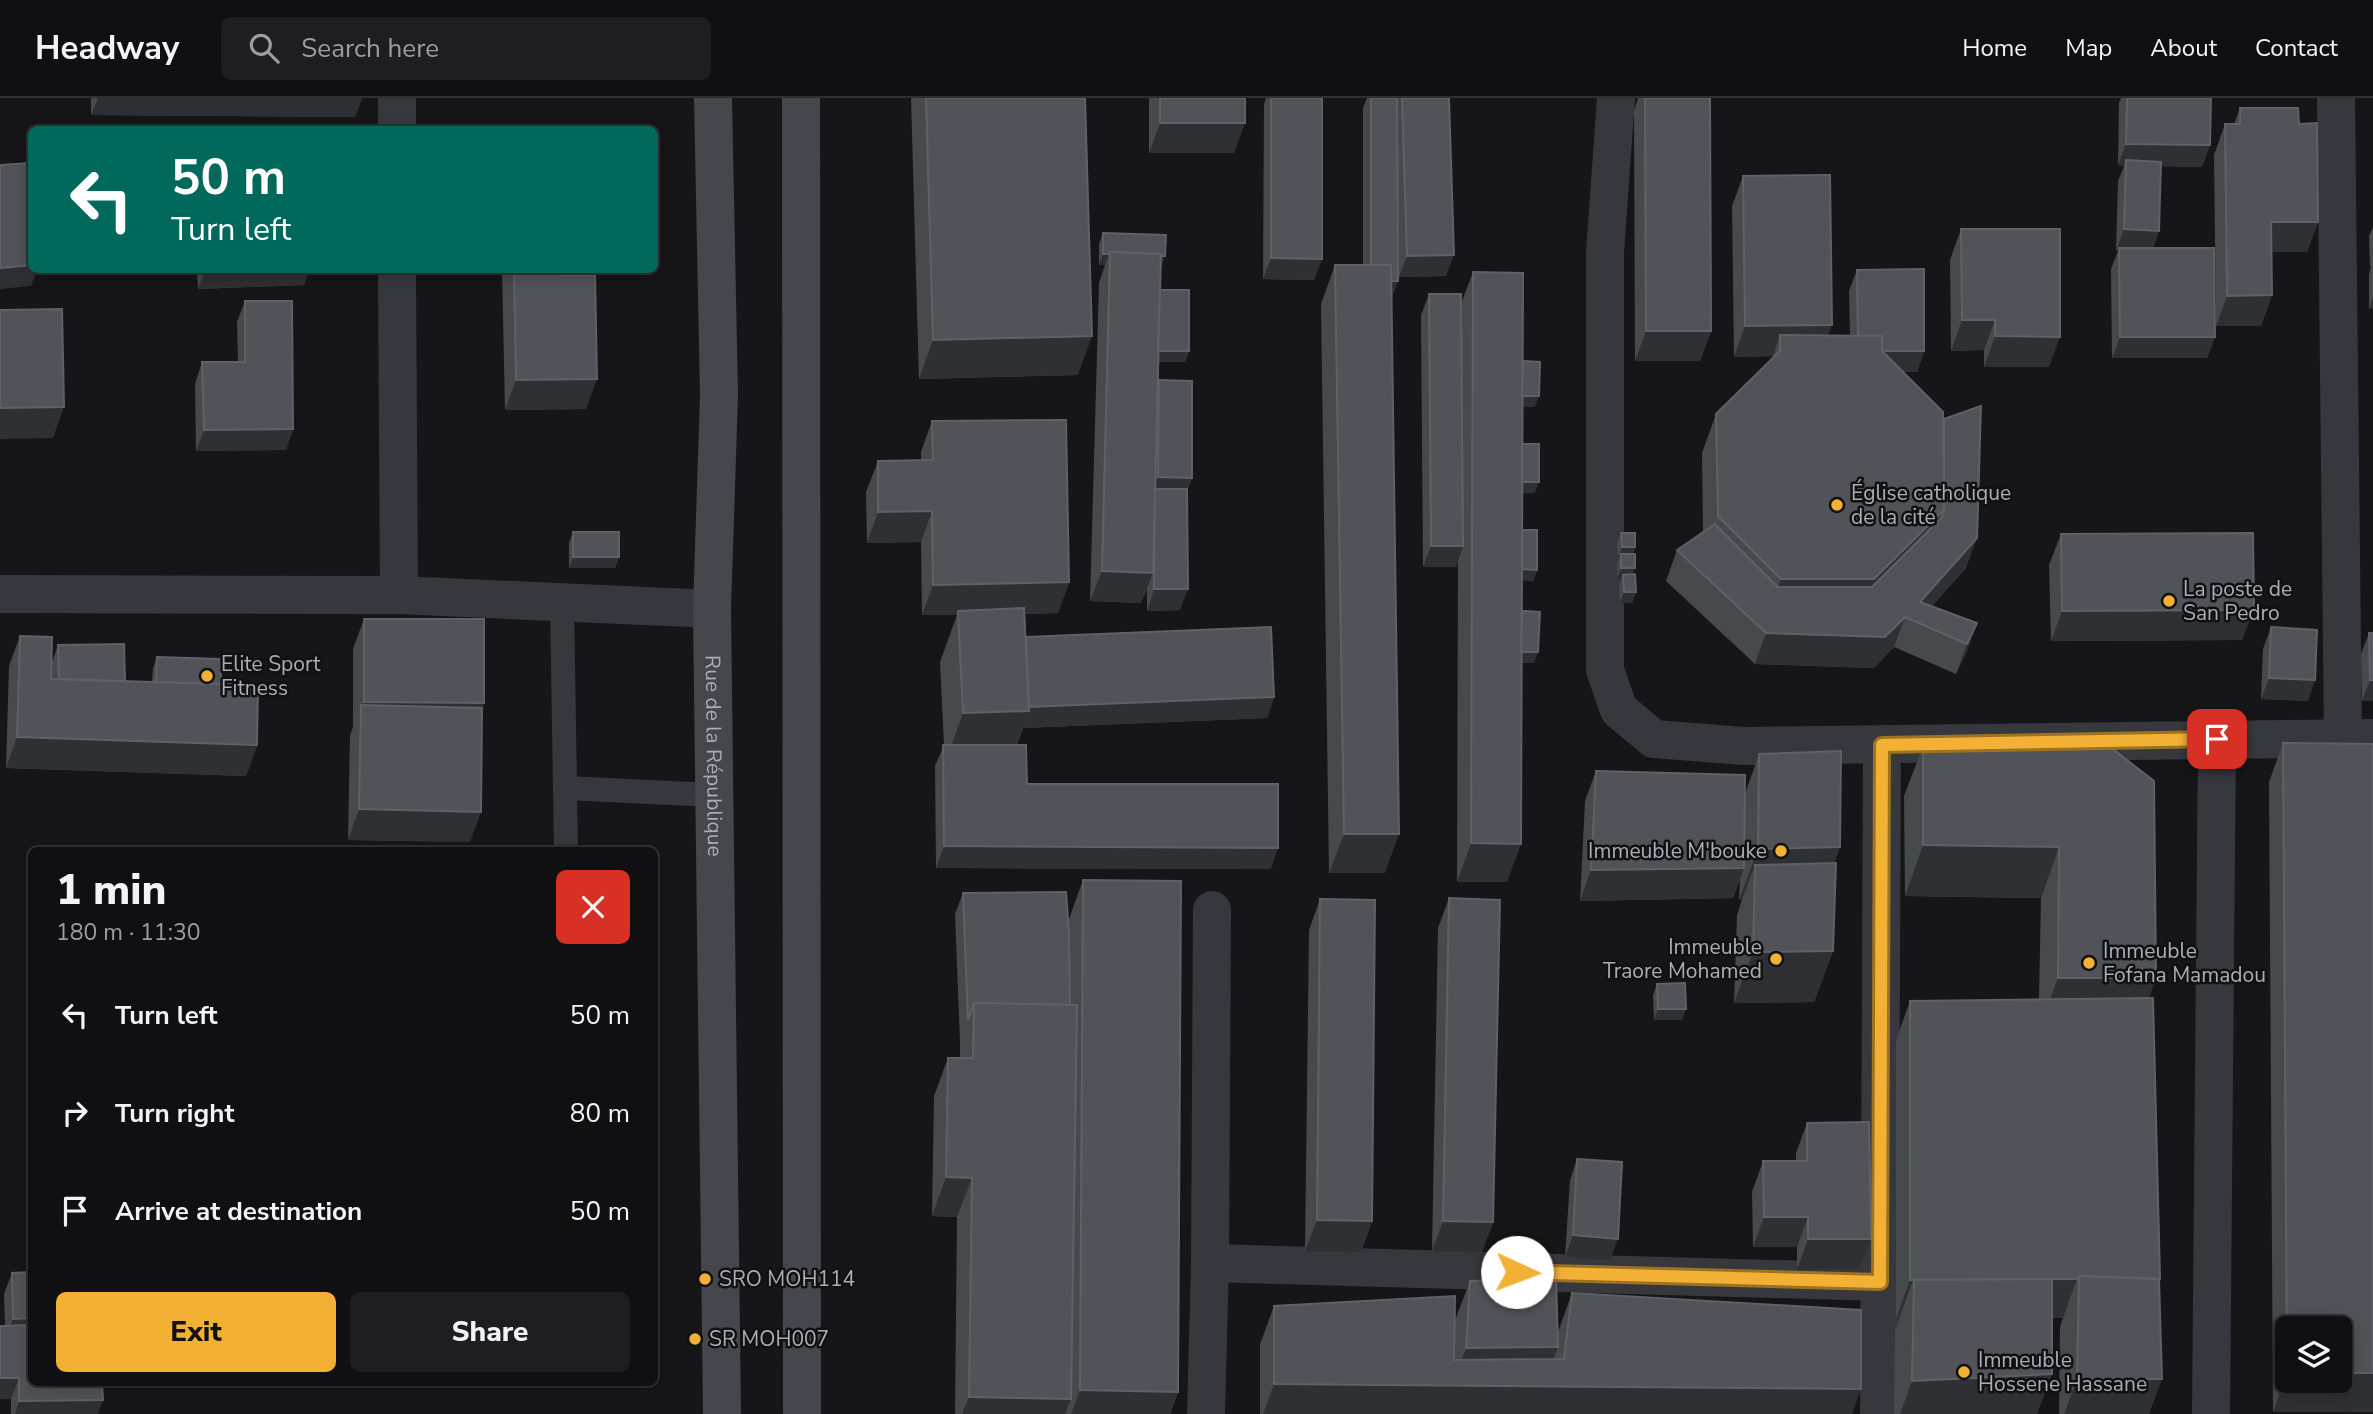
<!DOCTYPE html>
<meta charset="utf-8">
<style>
:root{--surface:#101012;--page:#1e1e20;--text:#f1f3f6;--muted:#9c9d9f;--line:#303032;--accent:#f2b134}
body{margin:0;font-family:"Nunito Sans",sans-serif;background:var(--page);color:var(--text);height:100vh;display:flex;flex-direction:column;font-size:26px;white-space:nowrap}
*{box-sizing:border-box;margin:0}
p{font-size:23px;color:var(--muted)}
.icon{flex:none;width:38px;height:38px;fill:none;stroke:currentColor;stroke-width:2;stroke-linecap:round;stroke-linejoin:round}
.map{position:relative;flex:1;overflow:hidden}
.sheet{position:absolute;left:28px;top:749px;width:630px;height:539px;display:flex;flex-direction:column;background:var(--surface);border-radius:10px;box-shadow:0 4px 18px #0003,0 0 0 2px var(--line)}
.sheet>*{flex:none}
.guide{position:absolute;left:28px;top:28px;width:630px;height:147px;border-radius:10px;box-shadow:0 4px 18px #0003,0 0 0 2px var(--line);background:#00695c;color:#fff;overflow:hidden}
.tools{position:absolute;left:2275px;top:1218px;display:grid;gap:14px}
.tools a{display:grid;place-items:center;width:77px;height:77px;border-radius:10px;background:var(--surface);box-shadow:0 4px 18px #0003,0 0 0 2px var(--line);font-size:35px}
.pin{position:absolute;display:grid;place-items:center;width:60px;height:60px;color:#fff;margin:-30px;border-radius:14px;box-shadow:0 4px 10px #0006}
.me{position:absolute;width:77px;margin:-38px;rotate:92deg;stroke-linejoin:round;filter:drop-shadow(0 0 5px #0008)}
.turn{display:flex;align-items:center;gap:24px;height:147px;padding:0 28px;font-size:32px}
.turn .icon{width:91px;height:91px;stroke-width:2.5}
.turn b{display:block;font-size:49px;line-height:60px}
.round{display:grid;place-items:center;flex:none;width:74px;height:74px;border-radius:10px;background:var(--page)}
.head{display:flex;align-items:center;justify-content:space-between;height:119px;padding:0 28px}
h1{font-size:42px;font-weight:800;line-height:52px}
.primary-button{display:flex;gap:14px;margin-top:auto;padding:14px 28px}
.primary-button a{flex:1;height:80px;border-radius:10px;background:var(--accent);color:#111;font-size:28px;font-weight:800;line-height:80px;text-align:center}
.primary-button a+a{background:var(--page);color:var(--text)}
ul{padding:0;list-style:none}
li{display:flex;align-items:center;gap:21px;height:98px;padding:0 28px}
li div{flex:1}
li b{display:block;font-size:26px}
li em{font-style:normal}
header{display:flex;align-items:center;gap:42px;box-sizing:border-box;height:98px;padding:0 35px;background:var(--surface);border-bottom:2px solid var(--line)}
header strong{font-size:33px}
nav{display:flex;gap:38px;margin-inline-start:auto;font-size:24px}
.search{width:490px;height:63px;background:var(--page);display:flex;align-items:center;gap:18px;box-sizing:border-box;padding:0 24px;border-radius:10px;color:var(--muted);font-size:26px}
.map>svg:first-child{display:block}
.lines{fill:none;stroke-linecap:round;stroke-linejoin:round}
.service{stroke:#37383d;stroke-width:24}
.minor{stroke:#37383d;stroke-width:38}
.secondary{stroke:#45474d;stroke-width:38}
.wall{fill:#47494d}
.shaded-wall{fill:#2f3033}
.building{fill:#525359;stroke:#5f6168;stroke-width:2}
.route-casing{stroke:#9d7322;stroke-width:18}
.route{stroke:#f2b134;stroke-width:12}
.poi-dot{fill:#f2b134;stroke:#111113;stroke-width:2.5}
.labels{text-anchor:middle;stroke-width:5;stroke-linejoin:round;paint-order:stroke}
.poi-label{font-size:21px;fill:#a8adb8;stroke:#111113;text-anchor:start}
.street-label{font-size:21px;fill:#a8adb8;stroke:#111113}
</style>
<header>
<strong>Headway</strong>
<div class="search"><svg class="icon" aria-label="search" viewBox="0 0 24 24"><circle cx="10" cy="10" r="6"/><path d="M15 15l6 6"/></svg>Search here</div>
<nav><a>Home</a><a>Map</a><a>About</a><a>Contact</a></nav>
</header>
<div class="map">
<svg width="2373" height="1316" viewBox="0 0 2373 1316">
<rect width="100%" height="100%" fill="#161618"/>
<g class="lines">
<g class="service">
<path d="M562,504L566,752"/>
<path d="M565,690L714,697"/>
</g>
<g class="minor">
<path d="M397,0V32"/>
<path d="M1616,0L1605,154V572L1619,612L1654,641L1743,648L2373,640"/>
<path d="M2336,0L2343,640"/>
<path d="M397,172L399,497"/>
<path d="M0,496L399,497L712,511"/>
<path d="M1210,1165L1880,1184"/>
<path d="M1206,1316L1210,1165L1212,812"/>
<path d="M1879,1316L1882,647"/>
<path d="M2211,1316L2217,641"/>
</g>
<g class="secondary">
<path id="s1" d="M713,0L719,297L712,511L722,1316"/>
<path d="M801,0L802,1316"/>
</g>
</g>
<g class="wall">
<path d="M91,0H362L355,19L91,17Z"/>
<path d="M911,0H1085L1078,277L919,281Z"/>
<path d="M1149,0H1245L1234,55H1149Z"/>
<path d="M1266,0H1322L1314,182L1263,181L1264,6Z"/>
<path d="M1367,0H1449L1446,178L1399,179L1398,132V183L1391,200L1385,775H1329L1321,206L1335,167H1363V10Z"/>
<path d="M1638,0H1645L1711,233L1700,263H1635L1634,13Z"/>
<path d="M2121,0H2211L2210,47L2202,69L2161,68L2159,133L2153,150L2215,239L2207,260H2112L2111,171L2118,153H2116L2118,83L2124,68L2118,67L2119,5Z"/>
<path d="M2240,10L2299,26L2318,124L2307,154H2271L2272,197L2261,228H2216L2214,57L2225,26H2234Z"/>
<path d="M1743,78L1828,237H1850L1849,193L1857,172L1924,253L1917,274H1903L1944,321L1966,470L1932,508L1977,525L1966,555L1956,576L1894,549L1874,570L1755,566L1666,483L1677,452L1703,434L1702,355L1716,316L1772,261L1773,258L1734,259L1732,108Z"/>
<path d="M2373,129V211H2369V176L2371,168H2370L2369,138Z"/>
<path d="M1961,131L2049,269H1984V252L1951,253L1950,162Z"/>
<path d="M1103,135L1161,169L1160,192L1189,253L1185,264H1158V287L1159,282L1192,380L1187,392L1180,512L1147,513V491L1141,505L1090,503L1099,185L1105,167H1099V146Z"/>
<path d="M197,172H309L304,187L198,191Z"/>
<path d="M502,172H561V177L586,311L505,312Z"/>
<path d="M1473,174L1523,263L1535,309H1522V346L1535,395H1522V432L1537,472L1533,483L1522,482V513L1534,565H1521L1507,784H1457L1458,463L1456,469H1423L1421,217L1429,196L1461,206Z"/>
<path d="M245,203L293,331L286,352L196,353L195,286L202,264H238L237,224Z"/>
<path d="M932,323L1069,484L1058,515L1025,516L1026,539L1274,599L1267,620L1023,630L1017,647L1027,686L1271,771L936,770L935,668L944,647L940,564L957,517H922L921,444L867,445L866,394L878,363H921V354Z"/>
<path d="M573,434L619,459L615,470H569V445Z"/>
<path d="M1621,435L1635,449L1633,456L1632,476L1636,494L1632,505H1620L1619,488L1621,481H1617V467L1619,460H1618L1617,446Z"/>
<path d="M2061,436L2242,542L2051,543L2049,467Z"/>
<path d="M364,521L484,605L482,611L470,744L348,742L350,638L353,629V551Z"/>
<path d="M2271,529L2308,603L2261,601L2263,551Z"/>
<path d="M2369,535L2373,603H2362L2361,556Z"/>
<path d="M20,538L51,567L58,547L125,583L152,584L153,570L157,559L221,586L257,647L246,678L6,670L9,568Z"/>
<path d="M2105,645L2156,880L2149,900L2160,1181L2159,1184L2149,1316H2059L2060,1229L2063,1220H2052L2037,1316H1894L1895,1233L1899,1221H1896V942L1910,903L2039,901L2041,800L1905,798L1904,698L1923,648Z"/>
<path d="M2283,645L2373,1314H2273L2269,684Z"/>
<path d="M1759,656L1840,749L1834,765L1833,853L1814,904L1734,905L1737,817L1742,802H1739L1740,781L1733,800L1580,803L1585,703L1596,673L1745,696Z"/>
<path d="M1083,782L1178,1294L1170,1316H1066V1315L1065,1316H955L957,1119L932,1118L934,998L948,960H960V943L955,816L963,795L1069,830V821Z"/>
<path d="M1449,800L1493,1124L1482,1154L1432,1153L1438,830Z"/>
<path d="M1320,801L1372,1123L1361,1154L1305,1153L1309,832Z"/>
<path d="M1657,886L1682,922H1654L1653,897Z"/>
<path d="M1807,1025L1871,1141L1860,1171L1797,1172V1149H1753L1752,1094L1763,1063H1796V1055Z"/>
<path d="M1577,1061L1610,1162L1565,1159L1570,1082Z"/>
<path d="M12,1175L98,1316H11V1301H0V1228H5L4,1196Z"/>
<path d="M1470,1183L1558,1239V1234L1572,1195L1852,1316H1260V1246L1274,1208L1454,1225Z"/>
</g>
<g class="shaded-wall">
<path d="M98,0H362L355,19L91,17Z"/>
<path d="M1160,25H1245L1234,55H1149Z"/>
<path d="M2126,46L2210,47L2202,69L2126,68V62L2124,68L2118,67Z"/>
<path d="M2271,124H2318L2307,154H2260Z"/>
<path d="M2124,131L2159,133L2151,154L2119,150L2118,153H2116Z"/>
<path d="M1103,156H1109L1105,167H1099Z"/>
<path d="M1110,156L1165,158L1161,169Z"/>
<path d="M1454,157L1446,178L1399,179L1407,158Z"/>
<path d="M1271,160L1322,161L1314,182L1263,181Z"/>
<path d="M32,167V172H37L31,188L0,191V170Z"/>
<path d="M205,172H309L304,187L198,191Z"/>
<path d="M1371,183H1398L1390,204Z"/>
<path d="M2272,197L2261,228H2216L2227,198Z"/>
<path d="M2373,200V211H2369Z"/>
<path d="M1962,222H1995L1984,252L1951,253Z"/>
<path d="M1832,227L1821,258L1780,253V237L1773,258L1734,259L1745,228Z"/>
<path d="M1646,233H1711L1700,263H1635Z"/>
<path d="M1092,238L1078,277L919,281L933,242Z"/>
<path d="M1995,238L2060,239L2049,269H1984Z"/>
<path d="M2120,239H2215L2207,260H2112Z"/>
<path d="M1158,253H1189L1185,264H1154Z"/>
<path d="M1858,253H1924L1917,274L1850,275Z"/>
<path d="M597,281L586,311L505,312L516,282Z"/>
<path d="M1515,298H1539L1535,309H1511Z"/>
<path d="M64,309L53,340L0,341V310Z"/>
<path d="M293,331L286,352L196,353L204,332Z"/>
<path d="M1158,379L1192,380L1184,402L1150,401Z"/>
<path d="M1539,384L1535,395H1510L1514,385Z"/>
<path d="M1944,412L1930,451L1860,520H1767L1781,481Z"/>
<path d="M932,413L921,444L867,445L878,414Z"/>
<path d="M1977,440L1966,470L1918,524L1920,504Z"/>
<path d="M1431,448H1463L1456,469H1423Z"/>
<path d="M1622,449H1635L1631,460L1621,456L1619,460H1618Z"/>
<path d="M573,459H619L615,470H569Z"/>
<path d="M1621,470H1635L1631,481L1623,477L1621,481H1617Z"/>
<path d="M1515,471L1537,472L1533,483L1511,482Z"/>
<path d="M1102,473L1153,475L1141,505L1090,503Z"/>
<path d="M1069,484L1058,515L958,517V513L957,517H922L933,487Z"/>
<path d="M1154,491H1188L1180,512L1147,513Z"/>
<path d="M1624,494H1636L1632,505H1620Z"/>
<path d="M2254,512L2242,542L2051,543L2062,513Z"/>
<path d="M1905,519L1894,549L1874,570L1755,566L1766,535Z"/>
<path d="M1977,525L1966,555L1956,576L1967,546Z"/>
<path d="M1513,554H1538L1534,565H1509Z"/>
<path d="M2269,580L2315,582L2308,603L2261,601Z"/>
<path d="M2370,582H2373V603H2362Z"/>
<path d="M1274,599L1267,620L1023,630L1011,664L945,666L963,615L1017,610Z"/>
<path d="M364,604L484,605L473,635L361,613Z"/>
<path d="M17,639L257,647L246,678L6,670Z"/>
<path d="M359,711L481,714L470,744L348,742Z"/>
<path d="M1344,736H1399L1385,775H1329Z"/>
<path d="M1471,745L1521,746L1507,784H1457Z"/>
<path d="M1923,747L2059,749L2041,800L1905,798Z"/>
<path d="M944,748L1278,750L1271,771L936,770Z"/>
<path d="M1840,749L1822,799L1755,767L1742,802H1739L1758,751Z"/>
<path d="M1744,770L1733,800L1580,803L1591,772Z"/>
<path d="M1833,853L1814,904L1734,905L1753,854Z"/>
<path d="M2058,880H2156L2138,931H2039Z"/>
<path d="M1658,911H1686L1682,922H1654Z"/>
<path d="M946,1079L972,1080L957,1119L932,1118Z"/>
<path d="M1764,1119H1808L1797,1149H1753Z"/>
<path d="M1317,1122L1372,1123L1361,1154L1305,1153Z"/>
<path d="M1443,1123L1493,1124L1482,1154L1432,1153Z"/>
<path d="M1573,1137L1618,1141L1610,1162L1565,1159Z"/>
<path d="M1808,1141H1871L1860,1171L1797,1172Z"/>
<path d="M2077,1181L2063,1220L1913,1221L1914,1182Z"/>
<path d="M1910,1182H1913L1899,1221H1896Z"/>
<path d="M32,1220V1242H5L13,1221Z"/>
<path d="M1558,1249L1544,1288L1861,1291L1852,1316H1263L1274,1286L1453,1287L1466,1250Z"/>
<path d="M2287,1275V1283H2340V1275H2373V1314H2273Z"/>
<path d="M2052,1276L2037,1316H1900L1912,1283Z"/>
<path d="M0,1280H19L11,1301H0Z"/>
<path d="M2077,1281H2162L2149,1316H2064Z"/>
<path d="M392,1284H471V1287H391Z"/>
<path d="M1080,1292L1178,1294L1170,1316H1071Z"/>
<path d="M969,1299L1071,1301L1065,1316H962Z"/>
<path d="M103,1302L98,1316H15L19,1303Z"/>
</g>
<g class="building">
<path d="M926,0H1085L1092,238L933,242Z"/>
<rect x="1160" y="0" width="85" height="25"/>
<path d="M1271,0H1322V161L1271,160Z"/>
<path d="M1371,0H1397L1398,183H1391V167H1371Z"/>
<path d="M1402,0H1449L1454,157L1407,158Z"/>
<path d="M1645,0H1710L1711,233H1646Z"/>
<path d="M2127,0H2211L2210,47L2126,46Z"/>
<path d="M2240,10H2298L2299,26L2317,25L2318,124H2271L2272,197L2227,198L2225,26H2240Z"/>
<path d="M2126,62L2161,64L2159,133L2124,131Z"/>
<path d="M29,65L32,90V167L0,170V67Z"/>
<path d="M1830,77L1832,227L1745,228L1743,78Z"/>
<path d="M1961,131H2060V239L1995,238V222H1962Z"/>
<path d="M1103,135L1166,137L1165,158H1161V156L1110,154V156H1103Z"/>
<path d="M2119,150H2214L2215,239H2120Z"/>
<path d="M1110,154L1161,156L1153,475L1102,473Z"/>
<path d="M1335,167H1391L1399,736H1344Z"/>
<path d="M1924,171V253H1882V238H1858L1857,172Z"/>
<path d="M514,172H561V177H595L597,281L516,282Z"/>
<path d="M1473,174L1523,175L1521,746L1471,745Z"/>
<path d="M1160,192H1189V253H1158Z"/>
<path d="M1429,196H1461L1463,448H1431Z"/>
<path d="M245,203H292L293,331L204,332L202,264H245Z"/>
<path d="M62,211L64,309L0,310V212Z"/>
<path d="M1780,237L1882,238V253L1943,314L1944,412L1874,481H1781L1718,418L1716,316L1780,253Z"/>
<path d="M1523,263L1540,264L1539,298H1522Z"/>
<path d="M1159,282L1192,283V380L1158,379Z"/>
<path d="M1981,308L1977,440L1920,504L1977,525L1967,546L1905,519L1885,539L1766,535L1677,452L1715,426L1778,489H1872L1941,420L1944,412V321Z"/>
<path d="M1066,322L1069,484L933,487L932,413L878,414V363L933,362L932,323Z"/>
<rect x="1522" y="346" width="17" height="38"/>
<path d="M1155,391H1187L1188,491H1154Z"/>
<path d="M1522,432H1537V472L1522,471Z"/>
<rect x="573" y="434" width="46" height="25"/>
<path d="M1621,435H1635V449H1622Z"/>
<path d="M2253,435L2254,512L2062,513L2061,436Z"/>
<rect x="1621" y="456" width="14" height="14"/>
<path d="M1635,476L1636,494H1624L1623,477Z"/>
<path d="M1024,510L1029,613L963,615L958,513Z"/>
<path d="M1522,513L1540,514L1538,554H1521Z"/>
<path d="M364,521H484V605L364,604Z"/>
<path d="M1271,529L1274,599L1029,609L1026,539Z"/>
<path d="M2271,529L2317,532L2315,582L2269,580Z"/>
<path d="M2369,535H2373V582H2370Z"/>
<path d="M20,538L52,539L51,581L258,587L257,647L17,639Z"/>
<path d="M124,546L125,583L59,581L58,547Z"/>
<path d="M157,559L221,561V586L156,584Z"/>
<path d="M361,607L482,610L481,714L359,711Z"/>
<path d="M2105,645L2154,683L2156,880H2058L2059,749L1923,747V648Z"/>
<path d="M2283,645L2373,646V1275H2340V1230H2287V1275Z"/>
<path d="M943,647H1026L1027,686H1278V750L944,748Z"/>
<path d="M1841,653L1840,749L1758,751L1759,656Z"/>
<path d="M1596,673L1745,677L1744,770L1591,772Z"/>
<path d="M1836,765L1833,853L1753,854L1755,767Z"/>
<path d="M1083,782L1181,783L1178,1294L1080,1292Z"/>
<path d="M1066,794L1069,836L1070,907L974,905L968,922L963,795Z"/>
<path d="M1449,800L1500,802L1493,1124L1443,1123Z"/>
<path d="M1320,801L1375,802L1372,1123L1317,1122Z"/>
<path d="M1685,885L1686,911H1658L1657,886Z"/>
<path d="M2153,900L2160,1181L2079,1178L2077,1181L1910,1182V903Z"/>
<path d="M974,905L1077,907L1071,1301L969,1299L972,1080L946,1079L948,960H973Z"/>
<path d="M1869,1024L1871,1141H1808V1119H1764L1763,1063H1807V1025Z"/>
<path d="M1577,1061L1622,1064L1618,1141L1573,1137Z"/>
<path d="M32,1174V1220L13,1221L12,1175Z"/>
<path d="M2079,1178L2159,1181L2162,1281H2077Z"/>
<path d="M1556,1180L1558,1249L1466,1250L1470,1183Z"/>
<path d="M2052,1181V1276L1912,1283L1914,1182Z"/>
<path d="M1572,1195L1861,1212V1291L1274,1286V1208L1455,1198L1454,1262L1564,1261Z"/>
<path d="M32,1227V1284H102L103,1302L19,1303V1280H0V1228Z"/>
</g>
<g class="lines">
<defs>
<path id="route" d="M1517,1174L1880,1184L1882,647L2217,641"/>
</defs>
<use href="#route" class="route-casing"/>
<use href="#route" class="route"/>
</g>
<g class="poi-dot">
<circle cx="1837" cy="407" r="7"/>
<circle cx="2169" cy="503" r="7"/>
<circle cx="207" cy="578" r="7"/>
<circle cx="1781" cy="753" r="7"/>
<circle cx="1776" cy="861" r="7"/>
<circle cx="2089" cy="865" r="7"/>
<circle cx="705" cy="1181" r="7"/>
<circle cx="695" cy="1241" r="7"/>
<circle cx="1964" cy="1274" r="7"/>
</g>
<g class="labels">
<g class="poi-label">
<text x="1851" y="402">Église catholique<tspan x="1851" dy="24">de la cité</tspan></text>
<text x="2183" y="498">La poste de<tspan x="2183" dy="24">San Pedro</tspan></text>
<text x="221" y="573">Elite Sport<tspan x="221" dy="24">Fitness</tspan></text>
<text x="1767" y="760" text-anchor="end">Immeuble M'bouke</text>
<text x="1762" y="856" text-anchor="end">Immeuble<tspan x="1762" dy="24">Traore Mohamed</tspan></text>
<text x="2103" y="860">Immeuble<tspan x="2103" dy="24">Fofana Mamadou</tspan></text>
<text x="719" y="1188">SRO MOH114</text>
<text x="709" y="1248">SR MOH007</text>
<text x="1978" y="1269">Immeuble<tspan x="1978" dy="24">Hossene Hassane</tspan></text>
</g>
<g class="street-label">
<text dy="7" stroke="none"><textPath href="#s1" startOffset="658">Rue de la République</textPath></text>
</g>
</g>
</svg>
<div class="tools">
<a><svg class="icon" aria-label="layers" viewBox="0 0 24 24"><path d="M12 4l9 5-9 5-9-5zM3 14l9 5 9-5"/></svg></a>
</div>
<div class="pin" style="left:2217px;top:641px;background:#d93025"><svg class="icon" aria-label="arrive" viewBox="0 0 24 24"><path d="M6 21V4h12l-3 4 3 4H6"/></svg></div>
<svg class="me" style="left:1517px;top:1174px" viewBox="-20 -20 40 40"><circle r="19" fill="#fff"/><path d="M0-13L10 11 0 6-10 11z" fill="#f2b134"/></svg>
<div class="guide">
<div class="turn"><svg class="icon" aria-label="left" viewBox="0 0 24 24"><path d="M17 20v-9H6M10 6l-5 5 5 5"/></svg><div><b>50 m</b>Turn left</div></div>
</div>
<section class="sheet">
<div class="head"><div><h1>1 min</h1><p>180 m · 11:30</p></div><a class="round" style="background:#d93025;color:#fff"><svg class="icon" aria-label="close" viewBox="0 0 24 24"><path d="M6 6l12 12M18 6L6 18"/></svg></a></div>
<ul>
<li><svg class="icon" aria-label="left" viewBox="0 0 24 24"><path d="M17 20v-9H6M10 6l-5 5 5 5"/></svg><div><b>Turn left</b></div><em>50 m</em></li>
<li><svg class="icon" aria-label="right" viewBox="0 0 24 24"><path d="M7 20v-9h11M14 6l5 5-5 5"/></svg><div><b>Turn right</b></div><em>80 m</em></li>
<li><svg class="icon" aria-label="arrive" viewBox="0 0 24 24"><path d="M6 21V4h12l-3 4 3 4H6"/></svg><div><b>Arrive at destination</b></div><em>50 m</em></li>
</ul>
<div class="primary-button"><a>Exit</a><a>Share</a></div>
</section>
</div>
